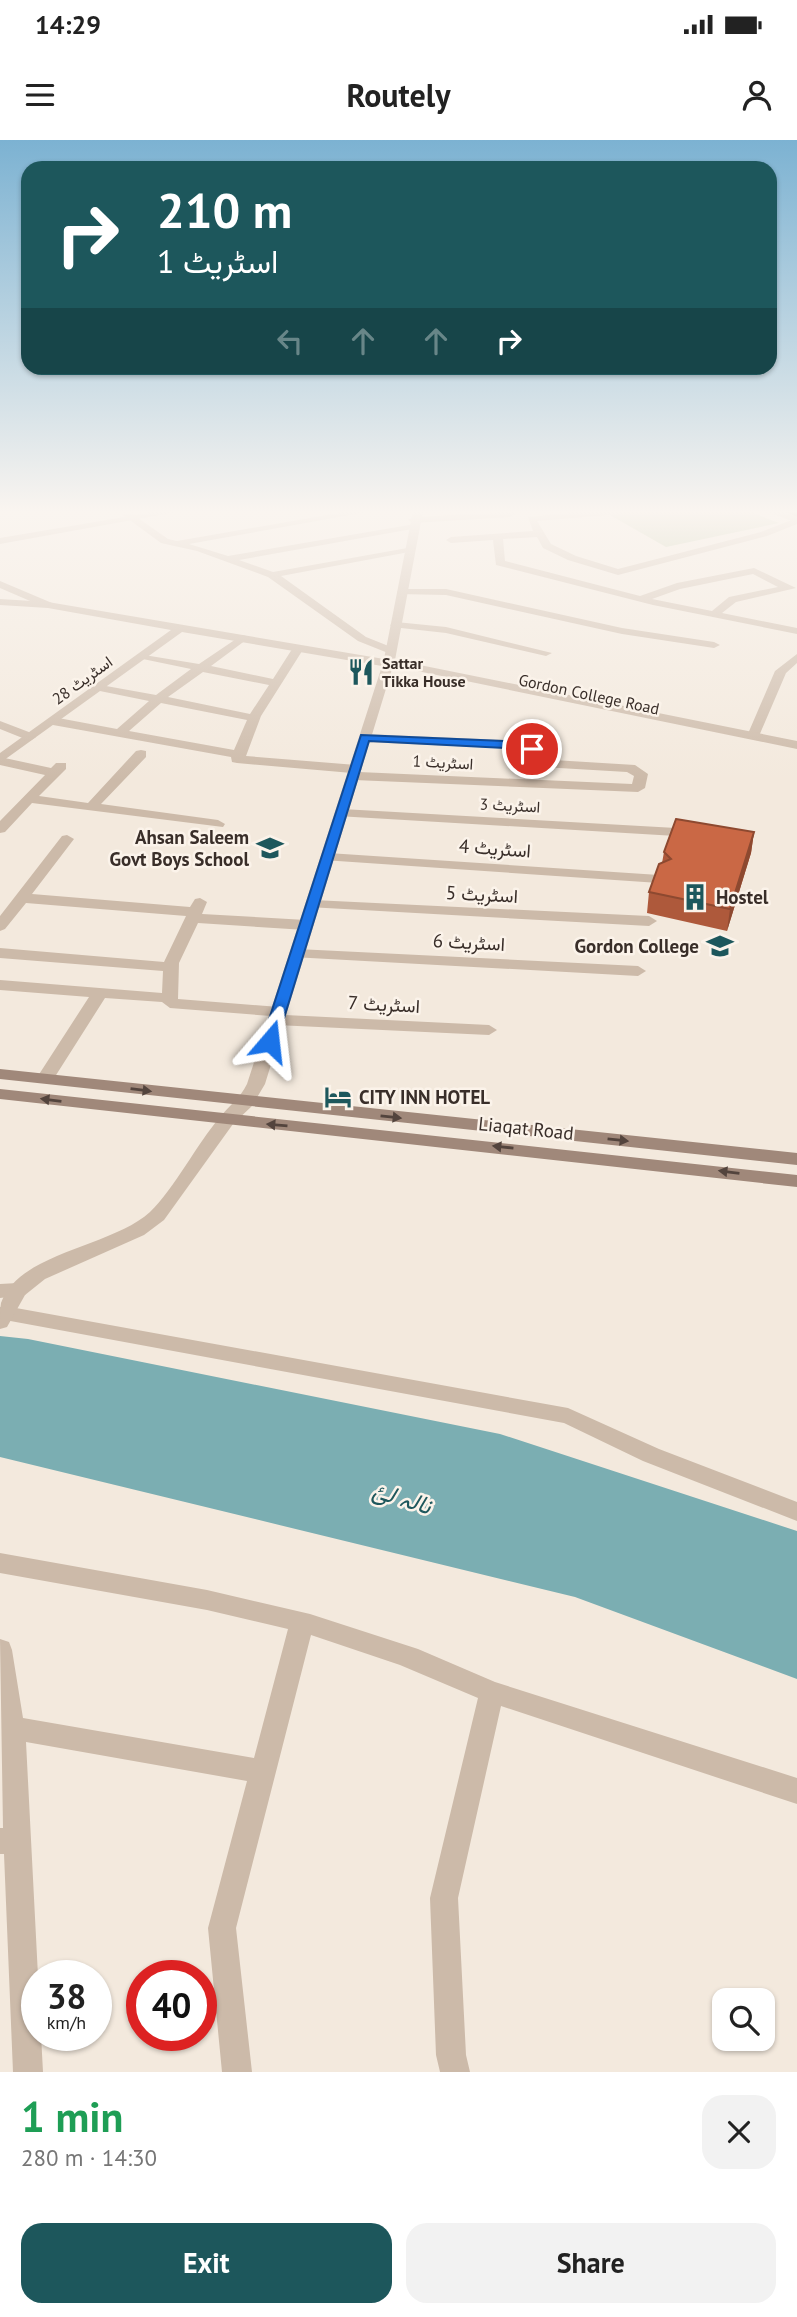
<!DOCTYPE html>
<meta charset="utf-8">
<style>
:root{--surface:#fff;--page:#f2f2f2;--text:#222;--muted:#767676;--accent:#1d575c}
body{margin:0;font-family:"PT Sans",Vazirmatn,sans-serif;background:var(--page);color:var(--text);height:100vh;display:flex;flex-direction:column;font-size:26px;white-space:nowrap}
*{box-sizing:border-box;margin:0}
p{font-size:23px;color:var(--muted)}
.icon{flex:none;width:38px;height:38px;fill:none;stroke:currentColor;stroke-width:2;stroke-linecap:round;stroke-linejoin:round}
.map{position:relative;height:1932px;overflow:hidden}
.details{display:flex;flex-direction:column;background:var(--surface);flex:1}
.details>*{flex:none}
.guide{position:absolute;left:21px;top:21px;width:756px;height:214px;border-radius:21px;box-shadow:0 2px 5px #0004;background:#1d575c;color:#fff;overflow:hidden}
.buttons{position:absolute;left:712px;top:1848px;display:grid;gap:14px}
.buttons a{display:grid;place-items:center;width:63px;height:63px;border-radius:14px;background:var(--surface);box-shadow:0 2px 5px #0004;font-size:35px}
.speed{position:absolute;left:21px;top:1820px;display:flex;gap:14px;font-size:35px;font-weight:700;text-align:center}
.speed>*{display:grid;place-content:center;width:91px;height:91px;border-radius:50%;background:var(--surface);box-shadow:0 2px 5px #0004;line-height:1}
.speed small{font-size:18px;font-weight:400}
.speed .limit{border:10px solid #d22;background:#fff;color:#111}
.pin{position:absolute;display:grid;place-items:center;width:60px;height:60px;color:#fff;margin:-30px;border:4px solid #fff;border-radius:50%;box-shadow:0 2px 7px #0007}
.me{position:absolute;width:77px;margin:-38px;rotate:17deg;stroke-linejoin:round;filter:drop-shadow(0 0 5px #0008)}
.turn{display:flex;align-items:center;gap:24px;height:147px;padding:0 21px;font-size:32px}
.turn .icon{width:91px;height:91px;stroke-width:2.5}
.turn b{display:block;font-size:49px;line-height:60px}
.lanes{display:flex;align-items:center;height:66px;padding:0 21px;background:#0003;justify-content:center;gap:35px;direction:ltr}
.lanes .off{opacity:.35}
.round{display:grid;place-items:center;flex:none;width:74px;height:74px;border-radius:21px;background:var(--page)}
.summary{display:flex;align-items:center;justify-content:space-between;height:119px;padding:0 21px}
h1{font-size:42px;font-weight:700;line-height:52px;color:#1e9e55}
.cta{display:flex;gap:14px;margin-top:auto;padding:14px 21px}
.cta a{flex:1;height:80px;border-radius:21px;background:var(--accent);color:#fff;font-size:28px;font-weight:700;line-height:80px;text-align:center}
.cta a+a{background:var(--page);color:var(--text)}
.status{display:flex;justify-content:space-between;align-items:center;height:49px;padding:0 35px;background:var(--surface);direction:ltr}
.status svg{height:19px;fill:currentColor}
header{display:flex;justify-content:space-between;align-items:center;height:91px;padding:0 21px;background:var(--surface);font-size:32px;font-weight:700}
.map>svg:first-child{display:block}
.green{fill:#b5c39d}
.water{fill:#7baeb2}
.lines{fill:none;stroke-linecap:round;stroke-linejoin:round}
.minor{fill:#ccbaa9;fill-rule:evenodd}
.tertiary{fill:#ccbaa9;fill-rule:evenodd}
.secondary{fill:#a0887a;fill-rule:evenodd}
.primary{fill:#7b6659;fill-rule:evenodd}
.wall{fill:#ae593b}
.shaded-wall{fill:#8d4930}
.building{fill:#ca6845;stroke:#8d4930;stroke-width:2}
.oneway{fill:#53443d}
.route{fill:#1a73e8;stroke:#114b97;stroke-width:2}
.labels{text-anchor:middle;stroke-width:5;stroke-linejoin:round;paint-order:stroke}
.far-poi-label{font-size:16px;font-weight:bold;fill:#392e29;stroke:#fbf3ea;text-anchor:start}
.far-street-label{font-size:16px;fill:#392e29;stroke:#fbf3ea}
.poi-label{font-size:19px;font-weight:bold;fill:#392e29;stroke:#fbf3ea;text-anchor:end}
.street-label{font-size:19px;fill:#392e29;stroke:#fbf3ea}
.near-water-label{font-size:24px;font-style:italic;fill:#1d575c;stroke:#fbf3ea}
</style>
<div class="status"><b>14:29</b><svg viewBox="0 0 49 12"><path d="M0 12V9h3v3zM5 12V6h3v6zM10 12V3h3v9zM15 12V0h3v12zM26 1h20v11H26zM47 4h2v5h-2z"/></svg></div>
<header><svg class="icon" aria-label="menu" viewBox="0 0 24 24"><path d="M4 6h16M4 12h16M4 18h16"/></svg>Routely<svg class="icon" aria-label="person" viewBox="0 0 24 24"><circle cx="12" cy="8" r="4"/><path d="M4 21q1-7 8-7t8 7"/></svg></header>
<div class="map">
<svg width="797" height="1932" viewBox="0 0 797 1932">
<rect width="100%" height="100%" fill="#f3e9dd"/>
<path class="green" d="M632,371H748L779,383L666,407L610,375Z"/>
<path class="water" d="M0,1196L28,1199L500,1294L797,1391V1539L575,1457L0,1317Z"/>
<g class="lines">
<g class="minor">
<path d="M350,371H372L189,404L228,416L415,384L417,386L412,389L239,420L273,432L413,407L414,409L409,412L281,436L366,497L396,509V513H388L358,501L268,437L197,411L161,403L123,375L131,373L168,399L177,401Z"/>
<path d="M589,371H625L620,374L537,381L551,404L576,416L618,429L761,392L797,378V384L767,396L618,435L568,420L543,408L537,397L503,399L505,421L640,456L677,443L754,428L796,448L736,462L722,473L797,488V494L653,465L496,425L493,400L451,403L446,400L451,397L533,391L528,377ZM753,434L778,447L729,457L712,471L652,459L680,449Z"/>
<path d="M513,372L515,374L510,377L413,383L408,380L413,377Z"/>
<path d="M0,441L52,463L53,465L44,467L0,448Z"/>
<path d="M402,449H446L622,488L714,502L720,505L714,508L622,494L446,455L398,454L397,452Z"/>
<path d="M396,482L446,487L552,513L546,516L446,493L392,487L390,485Z"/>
<path d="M242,495L246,496V500L211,526L273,539L294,506L304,508L261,576L246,616L356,625L362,629L359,632L632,644L634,636L627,632L525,626L524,609L365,602L359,598L365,594L527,601L538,609L537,619L635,625L648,634L645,648L638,652L354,640L347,636L352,633L237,623L232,622L231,617L53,585L47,581L53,577L117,589L149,561L95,550V544L156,555L191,529L138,518V514L199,524ZM203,532L269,545L250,574L168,557ZM161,563L247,580L234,610L129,591Z"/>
<path d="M797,514V523L786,533L759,596L749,599L747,596L775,531Z"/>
<path d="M0,581L34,594L36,597L30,601L0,589Z"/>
<path d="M141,610L146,611V617L101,664L218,680L225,684L223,687L32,663L5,692L0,693V681L45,635L0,625V617L51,628L56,623H66V629L39,656L88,663L136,611Z"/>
<path d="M342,669L676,688L683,692L676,696L337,676L335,673Z"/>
<path d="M67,695L74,699L32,754L190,767L195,759L200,758L207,762L202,774L306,780L314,785L306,790L198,783L179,823L178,859L279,867L287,872L285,875L489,885L497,890L489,895L276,885L268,880L271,876L170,868L162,862L105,858L51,943H39L36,939L89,857L0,850V840L162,853L163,831L0,818V808L164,822L186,776L26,763L5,789L0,791V776L62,696Z"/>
<path d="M328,713L659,735L666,739L659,743L323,720V714Z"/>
<path d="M313,760L649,776L657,781L649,786L308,767L306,764Z"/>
<path d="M297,809L638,826L646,831L638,836L292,817L289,814Z"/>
<path d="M18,1143L25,1145L28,1150L25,1155L0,1158V1144Z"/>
<path d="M5,1166L568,1268L659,1309L797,1362V1381L643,1321L564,1283L5,1180L0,1179V1167Z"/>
<path d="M0,1413L207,1450L310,1474L418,1509L495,1542L797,1638V1664L501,1566L458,1758L466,1915L470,1932H440L436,1915L430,1758L478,1558L400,1525L311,1495L236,1788L252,1932H222L208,1788L247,1641L26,1602L38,1836L37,1895H41L43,1932H13L4,1714H0V1688H3L0,1499L9,1502L12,1510L23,1578L254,1618L288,1489L207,1470L0,1433Z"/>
</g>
<g class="tertiary">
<path d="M160,371H182L0,404V398Z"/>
<path d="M413,371H423L395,520L797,601V609L393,526L265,944L252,966L233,984L164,1080L144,1095L45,1139L25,1155L7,1187L0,1189C0,1181 0,1170 1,1163C19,1112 112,1107 150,1072C174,1049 197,1004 220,977C230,965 240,958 247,944L382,526L182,492L0,623V613L171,490L48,468L0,465V459L48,462L384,519Z"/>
<path d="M766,371H780L797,377V383Z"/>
</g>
<g class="secondary">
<path d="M0,929L797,1013V1025L0,939Z"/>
<path d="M0,949L797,1035V1047L0,959Z"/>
</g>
<path class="primary" d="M784,371H797V377Z"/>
</g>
<path class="wall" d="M754,692L751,713L727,791L647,773L649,752L662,723L664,712Z"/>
<path class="shaded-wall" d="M754,692L751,713L727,791L730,769Z"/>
<path class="building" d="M676,679L754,692L730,769L649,752L659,724L671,719L664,712Z"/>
<defs><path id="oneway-solid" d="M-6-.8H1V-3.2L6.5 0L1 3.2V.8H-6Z" transform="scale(1.75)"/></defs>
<g class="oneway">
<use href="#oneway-solid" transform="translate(141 950) rotate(7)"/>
<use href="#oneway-solid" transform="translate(51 960) rotate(-173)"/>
<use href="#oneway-solid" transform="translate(391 977) rotate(6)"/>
<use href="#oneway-solid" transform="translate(277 985) rotate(-175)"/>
<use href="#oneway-solid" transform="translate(618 1000) rotate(6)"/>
<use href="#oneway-solid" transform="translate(503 1007) rotate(-174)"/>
<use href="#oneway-solid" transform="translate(729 1032) rotate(-173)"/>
</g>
<linearGradient id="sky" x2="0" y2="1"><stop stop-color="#7cb2d2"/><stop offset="0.58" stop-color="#faf5f0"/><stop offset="1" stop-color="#faf5f0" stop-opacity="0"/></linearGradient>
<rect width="797" height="641" fill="url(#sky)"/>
<path class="route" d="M361,595L527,602L538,609L532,613L524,609L369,601L277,901L270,906L264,904L262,901Z"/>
<defs>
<symbol id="restaurant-bare" viewBox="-9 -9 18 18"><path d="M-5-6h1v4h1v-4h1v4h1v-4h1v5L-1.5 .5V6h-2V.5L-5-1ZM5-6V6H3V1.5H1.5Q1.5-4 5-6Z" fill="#1d575c" stroke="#fbf3ea" stroke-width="2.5" paint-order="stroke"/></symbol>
<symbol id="school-bare" viewBox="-9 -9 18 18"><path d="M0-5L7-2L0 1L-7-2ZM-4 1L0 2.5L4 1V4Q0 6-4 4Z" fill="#1d575c" stroke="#fbf3ea" stroke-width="2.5" paint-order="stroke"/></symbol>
<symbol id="building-bare" viewBox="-9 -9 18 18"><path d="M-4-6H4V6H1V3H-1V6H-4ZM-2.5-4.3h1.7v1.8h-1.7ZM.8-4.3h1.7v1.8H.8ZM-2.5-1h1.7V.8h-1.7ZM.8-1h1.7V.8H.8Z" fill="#1d575c" stroke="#fbf3ea" stroke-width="2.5" paint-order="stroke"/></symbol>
<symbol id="university-bare" viewBox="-9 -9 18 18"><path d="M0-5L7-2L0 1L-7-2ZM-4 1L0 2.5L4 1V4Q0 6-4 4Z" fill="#1d575c" stroke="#fbf3ea" stroke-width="2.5" paint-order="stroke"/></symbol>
<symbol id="hotel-bare" viewBox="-9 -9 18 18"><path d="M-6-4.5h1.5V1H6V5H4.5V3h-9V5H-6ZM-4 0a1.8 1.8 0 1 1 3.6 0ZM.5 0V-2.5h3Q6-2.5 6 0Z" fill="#1d575c" stroke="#fbf3ea" stroke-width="2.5" paint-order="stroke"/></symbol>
</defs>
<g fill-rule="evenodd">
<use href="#restaurant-bare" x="342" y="513" width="38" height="38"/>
<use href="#school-bare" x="251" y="689" width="38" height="38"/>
<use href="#building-bare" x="676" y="738" width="38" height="38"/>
<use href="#university-bare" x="701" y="787" width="38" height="38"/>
<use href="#hotel-bare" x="319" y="938" width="38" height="38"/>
</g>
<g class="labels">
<g class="far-poi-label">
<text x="382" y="529">Sattar<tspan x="382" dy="18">Tikka House</tspan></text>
</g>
<g class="far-street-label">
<text transform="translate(82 540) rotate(-36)" y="6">اسٹریٹ 28</text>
<text transform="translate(589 554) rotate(12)" y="6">Gordon College Road</text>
<text transform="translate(443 622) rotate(3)" y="6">اسٹریٹ 1</text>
<text transform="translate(510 665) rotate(3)" y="6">اسٹریٹ 3</text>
</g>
<g class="poi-label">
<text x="249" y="704">Ahsan Saleem<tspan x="249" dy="22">Govt Boys School</tspan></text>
<text x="716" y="764" text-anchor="start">Hostel</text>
<text x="699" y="813">Gordon College</text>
<text x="359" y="964" text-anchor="start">CITY INN HOTEL</text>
</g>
<g class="street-label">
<text transform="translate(495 708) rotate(4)" y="7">اسٹریٹ 4</text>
<text transform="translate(482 754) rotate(3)" y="7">اسٹریٹ 5</text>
<text transform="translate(469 802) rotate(3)" y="7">اسٹریٹ 6</text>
<text transform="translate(384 864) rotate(3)" y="7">اسٹریٹ 7</text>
<text transform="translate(526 988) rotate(6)" y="7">Liaqat Road</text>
</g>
<g class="near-water-label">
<text transform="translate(402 1358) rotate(17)" y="8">نالہ لئ</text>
</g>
</g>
</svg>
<div class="buttons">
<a><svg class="icon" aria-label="search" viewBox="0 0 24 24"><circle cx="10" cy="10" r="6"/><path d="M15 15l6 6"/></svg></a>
</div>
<div class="speed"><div>38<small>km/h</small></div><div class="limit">40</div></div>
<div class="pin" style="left:532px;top:609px;background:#d93025"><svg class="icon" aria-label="arrive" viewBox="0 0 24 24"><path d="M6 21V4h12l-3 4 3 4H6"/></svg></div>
<svg class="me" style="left:270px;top:901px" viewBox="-20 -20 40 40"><path d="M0-17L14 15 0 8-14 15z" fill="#1a73e8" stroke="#fff" stroke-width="4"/></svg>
<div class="guide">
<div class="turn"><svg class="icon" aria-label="right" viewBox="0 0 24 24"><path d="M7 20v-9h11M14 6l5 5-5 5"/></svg><div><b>210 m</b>اسٹریٹ 1</div></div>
<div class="lanes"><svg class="icon off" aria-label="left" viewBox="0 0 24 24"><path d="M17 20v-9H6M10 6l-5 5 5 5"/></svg><svg class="icon off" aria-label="ahead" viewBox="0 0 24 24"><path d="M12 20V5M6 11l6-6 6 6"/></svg><svg class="icon off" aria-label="ahead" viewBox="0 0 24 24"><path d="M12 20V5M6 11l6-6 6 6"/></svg><svg class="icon" aria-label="right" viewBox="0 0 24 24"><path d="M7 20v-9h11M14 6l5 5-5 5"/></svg></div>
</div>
</div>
<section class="details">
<div class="summary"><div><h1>1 min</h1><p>280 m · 14:30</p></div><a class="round"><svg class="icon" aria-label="close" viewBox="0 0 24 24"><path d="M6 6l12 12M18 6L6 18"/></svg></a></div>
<div class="cta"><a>Exit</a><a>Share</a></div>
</section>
